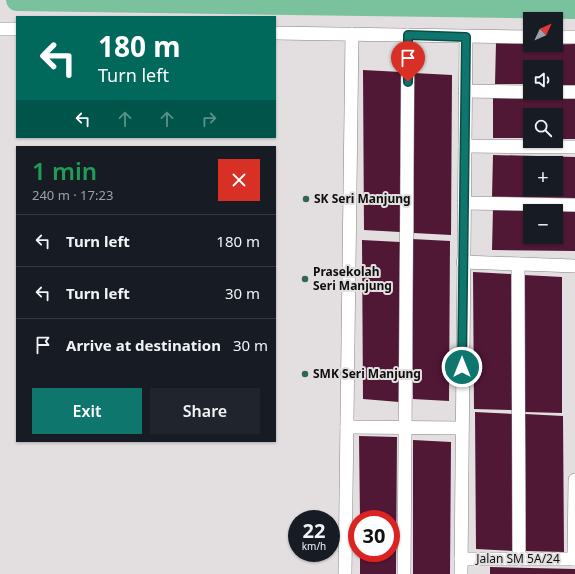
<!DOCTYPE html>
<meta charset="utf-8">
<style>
:root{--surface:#171b24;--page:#20242c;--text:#f1f3f6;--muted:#9ea1a6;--line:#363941;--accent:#0f766e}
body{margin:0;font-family:"Noto Sans",sans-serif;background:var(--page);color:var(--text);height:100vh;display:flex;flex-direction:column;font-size:15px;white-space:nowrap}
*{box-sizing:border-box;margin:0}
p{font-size:13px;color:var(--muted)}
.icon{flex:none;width:22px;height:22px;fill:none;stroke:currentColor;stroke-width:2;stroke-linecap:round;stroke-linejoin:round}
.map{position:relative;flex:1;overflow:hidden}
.sheet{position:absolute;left:16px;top:146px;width:260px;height:296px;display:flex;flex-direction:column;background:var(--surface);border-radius:0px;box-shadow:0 1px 3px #0004}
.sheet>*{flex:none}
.banner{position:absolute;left:16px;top:16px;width:260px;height:122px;border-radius:0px;box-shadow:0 1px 3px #0004;background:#00695c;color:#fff;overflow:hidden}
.needle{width:26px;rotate:46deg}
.fabs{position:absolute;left:523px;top:12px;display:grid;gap:8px}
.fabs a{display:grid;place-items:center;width:40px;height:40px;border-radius:0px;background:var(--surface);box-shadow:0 1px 3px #0004;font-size:20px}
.speed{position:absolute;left:288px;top:510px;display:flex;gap:8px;font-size:20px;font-weight:700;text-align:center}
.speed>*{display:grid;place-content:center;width:52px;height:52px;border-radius:50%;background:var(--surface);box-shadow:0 1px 3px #0004;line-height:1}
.speed small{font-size:10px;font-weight:400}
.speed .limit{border:6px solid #d22;background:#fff;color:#111}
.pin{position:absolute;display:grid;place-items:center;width:34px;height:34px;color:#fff;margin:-41px -17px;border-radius:50% 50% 50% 0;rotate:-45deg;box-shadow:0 0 4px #0007}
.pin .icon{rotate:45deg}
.me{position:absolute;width:44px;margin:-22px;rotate:0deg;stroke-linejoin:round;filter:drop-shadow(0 0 3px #0008)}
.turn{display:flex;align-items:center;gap:14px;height:84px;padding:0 16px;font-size:18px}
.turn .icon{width:52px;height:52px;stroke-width:2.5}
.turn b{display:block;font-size:28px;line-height:34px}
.lanes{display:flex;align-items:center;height:38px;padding:0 16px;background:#0003;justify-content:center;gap:20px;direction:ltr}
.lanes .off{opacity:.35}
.round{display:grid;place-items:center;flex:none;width:42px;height:42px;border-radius:0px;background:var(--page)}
.head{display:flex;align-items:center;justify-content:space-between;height:68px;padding:0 16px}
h1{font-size:24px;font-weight:600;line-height:30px;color:#1e9e55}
.action{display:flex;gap:8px;margin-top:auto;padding:8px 16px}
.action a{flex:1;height:46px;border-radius:0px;background:var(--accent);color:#fff;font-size:16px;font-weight:600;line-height:46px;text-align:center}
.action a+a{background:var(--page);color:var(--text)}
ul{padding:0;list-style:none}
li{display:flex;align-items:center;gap:12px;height:52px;padding:0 16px;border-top:1px solid var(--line)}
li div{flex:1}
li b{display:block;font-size:15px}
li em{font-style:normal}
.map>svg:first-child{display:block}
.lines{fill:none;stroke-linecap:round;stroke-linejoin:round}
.river{stroke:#79c29d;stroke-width:22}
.building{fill:#501835;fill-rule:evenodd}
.minor-casing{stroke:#878385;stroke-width:14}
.minor{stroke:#fff;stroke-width:13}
.route-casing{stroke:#0a4d48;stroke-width:10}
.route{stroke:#0f766e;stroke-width:7}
.poi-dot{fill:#31674d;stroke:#e3dfe0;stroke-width:1.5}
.labels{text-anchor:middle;stroke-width:4;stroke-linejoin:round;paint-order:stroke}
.poi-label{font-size:12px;font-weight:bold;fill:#0f0d0e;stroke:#e3dfe0;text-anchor:start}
.street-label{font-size:12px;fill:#0f0d0e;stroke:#e3dfe0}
</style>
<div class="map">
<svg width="575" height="574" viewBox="0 0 575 574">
<rect width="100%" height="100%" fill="#e3dfe0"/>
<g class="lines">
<path class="river" d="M17,0L575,8"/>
</g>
<g class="building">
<path d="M496,42L530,43V45L575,44V85H556V67H530V84H495Z"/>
<path d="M363,70L401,72L400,232L364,230Z"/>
<path d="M414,73L452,75L451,235L414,233Z"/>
<path d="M493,96L575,98V139H556V115H530V138H493Z"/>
<path d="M493,155L575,157V198L492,197ZM530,163H556V189H530Z"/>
<path d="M493,208L548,211H530V237H556V210H575V251L492,250Z"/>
<path d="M412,239L450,241L449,401L413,399Z"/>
<path d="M362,240L400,242L399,402L363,399Z"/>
<path d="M473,272L511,274L512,410L474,409Z"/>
<path d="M524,275L562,277V413L525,412Z"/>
<path d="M475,412L513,414V551L476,549Z"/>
<path d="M525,414L563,416L564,552L526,551Z"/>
<path d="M359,436L397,437L396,574H360V553H391V519H360Z"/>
<path d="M413,440L451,442L450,574H413Z"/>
<path d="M490,567L575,569V574H490Z"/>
</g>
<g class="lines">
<defs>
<g id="minor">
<path d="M0,29H17"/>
<path d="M275,33L530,37"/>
<path d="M556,37H575"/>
<path d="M465,91L530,92"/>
<path d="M556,92H575"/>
<path d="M465,146L575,147"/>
<path d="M464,203L575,205"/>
<path d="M463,262L575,266"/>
<path d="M518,264L519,559"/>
<path d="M347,427L462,428"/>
<path d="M461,559H575"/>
<path d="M574,559L575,480"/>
<path d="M345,574L352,34"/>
<path d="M404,574L408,35"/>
<path d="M461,574L466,37"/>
</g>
</defs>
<use href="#minor" class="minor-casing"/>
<use href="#minor" class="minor"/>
</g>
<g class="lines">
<defs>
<path id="route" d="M408,82V35L466,37L462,367"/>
</defs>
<use href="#route" class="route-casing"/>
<use href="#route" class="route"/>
</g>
<g class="poi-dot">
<circle cx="306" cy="199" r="4"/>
<circle cx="305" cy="279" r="4"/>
<circle cx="305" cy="374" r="4"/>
</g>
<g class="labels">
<g class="poi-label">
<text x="314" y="203">SK Seri Manjung</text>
<text x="313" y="276">Prasekolah<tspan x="313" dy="14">Seri Manjung</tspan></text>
<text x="313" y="378">SMK Seri Manjung</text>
</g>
<g class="street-label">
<text x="518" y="563">Jalan SM 5A/24</text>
</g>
</g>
</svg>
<div class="fabs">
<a><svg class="needle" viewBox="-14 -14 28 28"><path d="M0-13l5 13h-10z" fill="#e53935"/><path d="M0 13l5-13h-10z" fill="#9ea1a6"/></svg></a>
<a><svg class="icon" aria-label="sound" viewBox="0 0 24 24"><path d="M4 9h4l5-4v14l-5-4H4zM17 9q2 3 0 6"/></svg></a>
<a><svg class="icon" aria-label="search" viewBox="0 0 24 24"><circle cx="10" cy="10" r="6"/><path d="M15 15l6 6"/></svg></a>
<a>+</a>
<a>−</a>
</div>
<div class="speed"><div>22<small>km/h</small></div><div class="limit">30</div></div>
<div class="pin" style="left:408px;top:82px;background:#d93025"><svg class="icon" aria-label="arrive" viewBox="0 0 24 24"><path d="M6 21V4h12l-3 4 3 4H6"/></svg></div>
<svg class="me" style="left:462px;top:367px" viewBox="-20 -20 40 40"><circle r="17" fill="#0f766e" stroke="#fff" stroke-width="3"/><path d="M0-11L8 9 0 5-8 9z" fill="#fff"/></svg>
<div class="banner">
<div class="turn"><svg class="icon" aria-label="left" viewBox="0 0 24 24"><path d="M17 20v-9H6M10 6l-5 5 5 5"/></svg><div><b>180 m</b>Turn left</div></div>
<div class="lanes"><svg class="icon" aria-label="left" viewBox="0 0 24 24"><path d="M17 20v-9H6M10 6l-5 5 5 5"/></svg><svg class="icon off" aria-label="ahead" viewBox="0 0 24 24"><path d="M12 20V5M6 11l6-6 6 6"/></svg><svg class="icon off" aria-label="ahead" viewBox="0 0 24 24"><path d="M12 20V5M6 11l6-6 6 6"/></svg><svg class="icon off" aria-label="right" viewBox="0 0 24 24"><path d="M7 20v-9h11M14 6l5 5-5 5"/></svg></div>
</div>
<section class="sheet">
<div class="head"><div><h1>1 min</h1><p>240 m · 17:23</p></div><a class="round" style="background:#d93025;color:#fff"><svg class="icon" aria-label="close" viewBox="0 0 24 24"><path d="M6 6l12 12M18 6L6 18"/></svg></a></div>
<ul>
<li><svg class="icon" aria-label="left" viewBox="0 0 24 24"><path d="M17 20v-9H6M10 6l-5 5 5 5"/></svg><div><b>Turn left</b></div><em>180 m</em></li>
<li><svg class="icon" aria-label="left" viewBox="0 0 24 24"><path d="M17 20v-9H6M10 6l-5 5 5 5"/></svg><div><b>Turn left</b></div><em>30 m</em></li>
<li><svg class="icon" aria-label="arrive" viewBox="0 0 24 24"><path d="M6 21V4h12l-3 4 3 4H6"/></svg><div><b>Arrive at destination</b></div><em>30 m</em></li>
</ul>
<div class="action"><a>Exit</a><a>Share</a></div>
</section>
</div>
